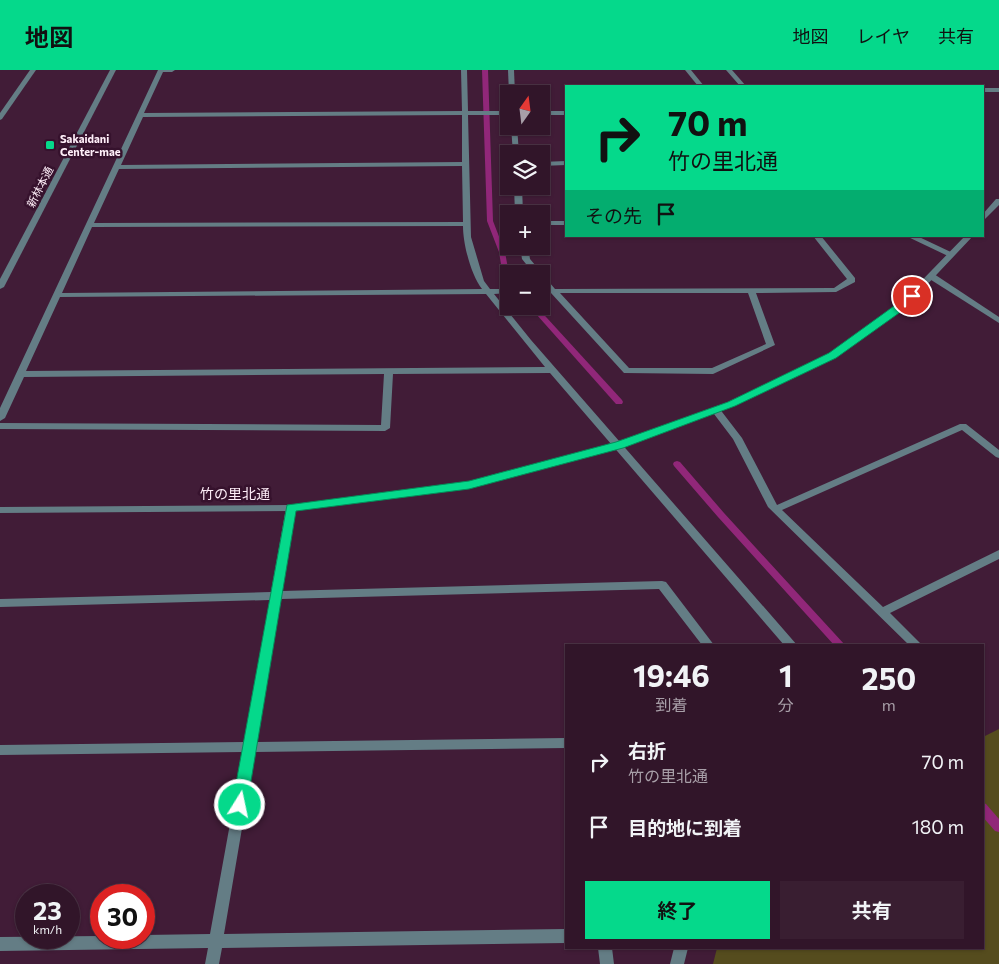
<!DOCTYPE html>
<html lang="ja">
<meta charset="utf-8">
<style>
:root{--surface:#311529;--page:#391e31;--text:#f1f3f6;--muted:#a89fa8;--line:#4c3446;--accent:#05d98b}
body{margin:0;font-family:Commissioner,"Noto Sans JP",sans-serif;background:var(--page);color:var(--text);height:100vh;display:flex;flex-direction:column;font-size:19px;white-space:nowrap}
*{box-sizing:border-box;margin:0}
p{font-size:16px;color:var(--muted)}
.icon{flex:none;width:28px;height:28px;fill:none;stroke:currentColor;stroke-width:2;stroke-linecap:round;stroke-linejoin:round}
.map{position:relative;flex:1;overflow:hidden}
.sheet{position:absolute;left:565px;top:574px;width:419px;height:305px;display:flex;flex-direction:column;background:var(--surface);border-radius:0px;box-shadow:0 1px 4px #0004,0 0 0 1px var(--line)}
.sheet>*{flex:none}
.top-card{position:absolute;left:565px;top:15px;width:419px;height:152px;border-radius:0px;box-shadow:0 1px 4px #0004,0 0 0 1px var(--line);background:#05d98b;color:#111;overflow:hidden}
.needle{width:32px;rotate:14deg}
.controls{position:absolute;left:500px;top:15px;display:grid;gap:10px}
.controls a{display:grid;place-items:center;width:50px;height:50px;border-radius:0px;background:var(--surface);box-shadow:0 1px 4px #0004,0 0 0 1px var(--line);font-size:25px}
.speed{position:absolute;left:15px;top:814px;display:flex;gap:10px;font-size:25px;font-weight:700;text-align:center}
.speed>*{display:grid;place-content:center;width:65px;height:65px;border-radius:50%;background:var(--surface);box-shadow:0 1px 4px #0004,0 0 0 1px var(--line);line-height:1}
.speed small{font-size:12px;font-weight:400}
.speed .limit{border:8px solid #d22;background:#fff;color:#111}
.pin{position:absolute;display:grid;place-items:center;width:42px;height:42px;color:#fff;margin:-21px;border:2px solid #fff;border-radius:50%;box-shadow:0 1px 5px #0007}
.me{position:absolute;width:55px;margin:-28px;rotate:10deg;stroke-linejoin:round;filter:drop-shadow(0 0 4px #0008)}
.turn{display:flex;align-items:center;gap:18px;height:105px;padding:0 20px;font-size:22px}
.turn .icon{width:65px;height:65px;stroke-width:2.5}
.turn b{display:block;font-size:35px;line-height:42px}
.then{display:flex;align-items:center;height:48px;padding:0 20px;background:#0003;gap:10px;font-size:19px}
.eta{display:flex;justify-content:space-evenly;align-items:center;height:85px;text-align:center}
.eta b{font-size:30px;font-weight:700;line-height:35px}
.primary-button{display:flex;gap:10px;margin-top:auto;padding:10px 20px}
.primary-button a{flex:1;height:58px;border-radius:0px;background:var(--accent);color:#111;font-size:20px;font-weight:700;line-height:58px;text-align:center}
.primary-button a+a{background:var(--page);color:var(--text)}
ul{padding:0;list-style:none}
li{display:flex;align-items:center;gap:15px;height:65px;padding:0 20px}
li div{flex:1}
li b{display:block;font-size:19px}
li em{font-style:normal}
header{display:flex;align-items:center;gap:30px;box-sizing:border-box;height:70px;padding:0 25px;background:var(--accent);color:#111}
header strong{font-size:24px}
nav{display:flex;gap:28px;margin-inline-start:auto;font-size:18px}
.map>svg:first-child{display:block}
.green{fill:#554c1e}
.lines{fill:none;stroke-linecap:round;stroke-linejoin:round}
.stream{fill:#912779;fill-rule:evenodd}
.service{fill:#647d85;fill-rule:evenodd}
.minor{fill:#647d85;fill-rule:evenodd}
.tertiary{fill:#647d85;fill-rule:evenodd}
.route{fill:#05d98b;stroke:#038d5a}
.poi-dot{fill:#05d98b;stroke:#36122d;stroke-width:2}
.labels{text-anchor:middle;stroke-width:5;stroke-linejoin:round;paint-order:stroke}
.far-poi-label{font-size:11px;font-weight:bold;fill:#ffeff9;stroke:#36122d;text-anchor:start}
.far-street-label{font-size:11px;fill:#ffeff9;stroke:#36122d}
.street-label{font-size:14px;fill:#ffeff9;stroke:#36122d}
</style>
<header>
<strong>地図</strong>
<nav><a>地図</a><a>レイヤ</a><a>共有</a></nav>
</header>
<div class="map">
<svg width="999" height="894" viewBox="0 0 999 894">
<rect width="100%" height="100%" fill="#411c37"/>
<path class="green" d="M999,659V894H713L717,878H982L983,667Z"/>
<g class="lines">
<g class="stream">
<path d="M482,0H488L493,151L505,182L509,204V211L503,206L499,182L487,151Z"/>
<path d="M529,236H536L622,330L623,332L622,334H616Z"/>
<path d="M677,391L680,392L724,443L845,575H834L718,447L674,396L673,394L674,392Z"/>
<path d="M982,732L986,734L999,749V762L995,761L982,746Z"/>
</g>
<g class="service">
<path d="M726,0H732L746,16H740Z"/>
<rect x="982" y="18" width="17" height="4"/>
<path d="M906,166H917L955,184L951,186H948Z"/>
<path d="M928,204H934L999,247V253L928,208Z"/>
<path d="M716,337L719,338L742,368L777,435L960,354H966L999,380V388L996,387L962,360L782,440L883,537L999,480V489L890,543L922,575H909L768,437L733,369L711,340Z"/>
</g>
<g class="minor">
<path d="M30,0H36L2,49L0,50V43Z"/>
<path d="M158,0H175L172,2H163L144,43L462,41L461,0H467L468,41H509V45H468L471,167L484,211L490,219H509V223L494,224L531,270L797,575H784L550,303L393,304L390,358L385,361L0,359V353L381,355L384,304L24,307L5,348L0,351V338ZM462,45V92L121,95L143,47ZM462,96L463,152L94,153L119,99ZM463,156C463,174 471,205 482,219L62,223L92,157ZM486,224L545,297L26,301L60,227Z"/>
<path d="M508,0H514L515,24H509Z"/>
<path d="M685,0H691L704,16H698Z"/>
<rect x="541" y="41" width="25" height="4"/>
<path d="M511,56H517L519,84H513Z"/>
<path d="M566,91V95L541,96V92Z"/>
<path d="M514,116H522L523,144H515Z"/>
<rect x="541" y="151" width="25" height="4"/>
<path d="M813,166H821L855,208V212L836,222L756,223L775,275L713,304L624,303L551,223H541V219H546L541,213V206H544L555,219L834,218L847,209ZM560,223H748L766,274L712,298H629Z"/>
<path d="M520,176H528L530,189L541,202L542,204L541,205L534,204L522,189Z"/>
<path d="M291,435L296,438L282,521L662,511L666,512L714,575H702L659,519L281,529L257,672L566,668V678L255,682L224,864L566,859V873L222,878L219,894H205L208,878L0,881V867L101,866V868H144V865L210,864L243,682L0,685V675L244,672L270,530L0,537V529L271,522L286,438Z"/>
<path d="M598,878H612L614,894H600Z"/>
<path d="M674,878H688L684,894H670Z"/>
</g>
<g class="tertiary">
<path d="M110,0H116L4,217L0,219V209Z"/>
<path d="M996,129H999V135L982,152V145Z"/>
<path d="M965,166H973L905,238L836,287L734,336L622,377L469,418L291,441L0,443V437L291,435L469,412L616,373L728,332L830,283L899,234Z"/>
</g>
</g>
<path class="route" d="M912,223L916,226L906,238L836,288L735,336L623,378L469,419L296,441L247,735L245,740L240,742L234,740L232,735L287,435L469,411L616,372L728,332L829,283Z"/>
<rect class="poi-dot" x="45" y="70" width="10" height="10" rx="2.5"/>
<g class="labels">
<g class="far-poi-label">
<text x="60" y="73">Sakaidani<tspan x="60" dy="13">Center-mae</tspan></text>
</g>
<g class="far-street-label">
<text transform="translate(40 117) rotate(-63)" y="4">新林本通</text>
</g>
<g class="street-label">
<text x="235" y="429">竹の里北通</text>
</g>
</g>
</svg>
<div class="controls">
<a><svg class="needle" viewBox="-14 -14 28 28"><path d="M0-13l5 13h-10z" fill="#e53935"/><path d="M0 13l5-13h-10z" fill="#a89fa8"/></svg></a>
<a><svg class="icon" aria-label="layers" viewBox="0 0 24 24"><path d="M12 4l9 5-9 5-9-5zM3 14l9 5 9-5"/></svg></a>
<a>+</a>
<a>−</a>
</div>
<div class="speed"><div>23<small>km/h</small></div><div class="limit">30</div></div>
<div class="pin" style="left:912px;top:226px;background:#d93025"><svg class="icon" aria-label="arrive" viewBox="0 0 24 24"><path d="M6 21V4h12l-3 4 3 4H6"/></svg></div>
<svg class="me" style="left:240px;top:735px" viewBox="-20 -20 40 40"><circle r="17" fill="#05d98b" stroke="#fff" stroke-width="3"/><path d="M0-11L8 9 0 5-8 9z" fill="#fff"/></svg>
<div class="top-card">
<div class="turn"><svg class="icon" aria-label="right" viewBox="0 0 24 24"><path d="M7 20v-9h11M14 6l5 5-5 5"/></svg><div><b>70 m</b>竹の里北通</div></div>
<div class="then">その先<svg class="icon" aria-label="arrive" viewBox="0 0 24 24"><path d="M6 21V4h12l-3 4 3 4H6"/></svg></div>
</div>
<section class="sheet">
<div class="eta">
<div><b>19:46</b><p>到着</p></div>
<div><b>1</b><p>分</p></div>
<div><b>250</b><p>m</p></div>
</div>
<ul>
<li><svg class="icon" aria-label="right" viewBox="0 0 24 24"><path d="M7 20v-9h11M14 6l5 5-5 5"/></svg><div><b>右折</b><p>竹の里北通</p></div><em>70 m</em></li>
<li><svg class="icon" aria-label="arrive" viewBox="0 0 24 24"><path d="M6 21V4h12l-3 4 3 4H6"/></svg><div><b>目的地に到着</b></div><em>180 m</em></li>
</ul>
<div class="primary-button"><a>終了</a><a>共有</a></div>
</section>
</div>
